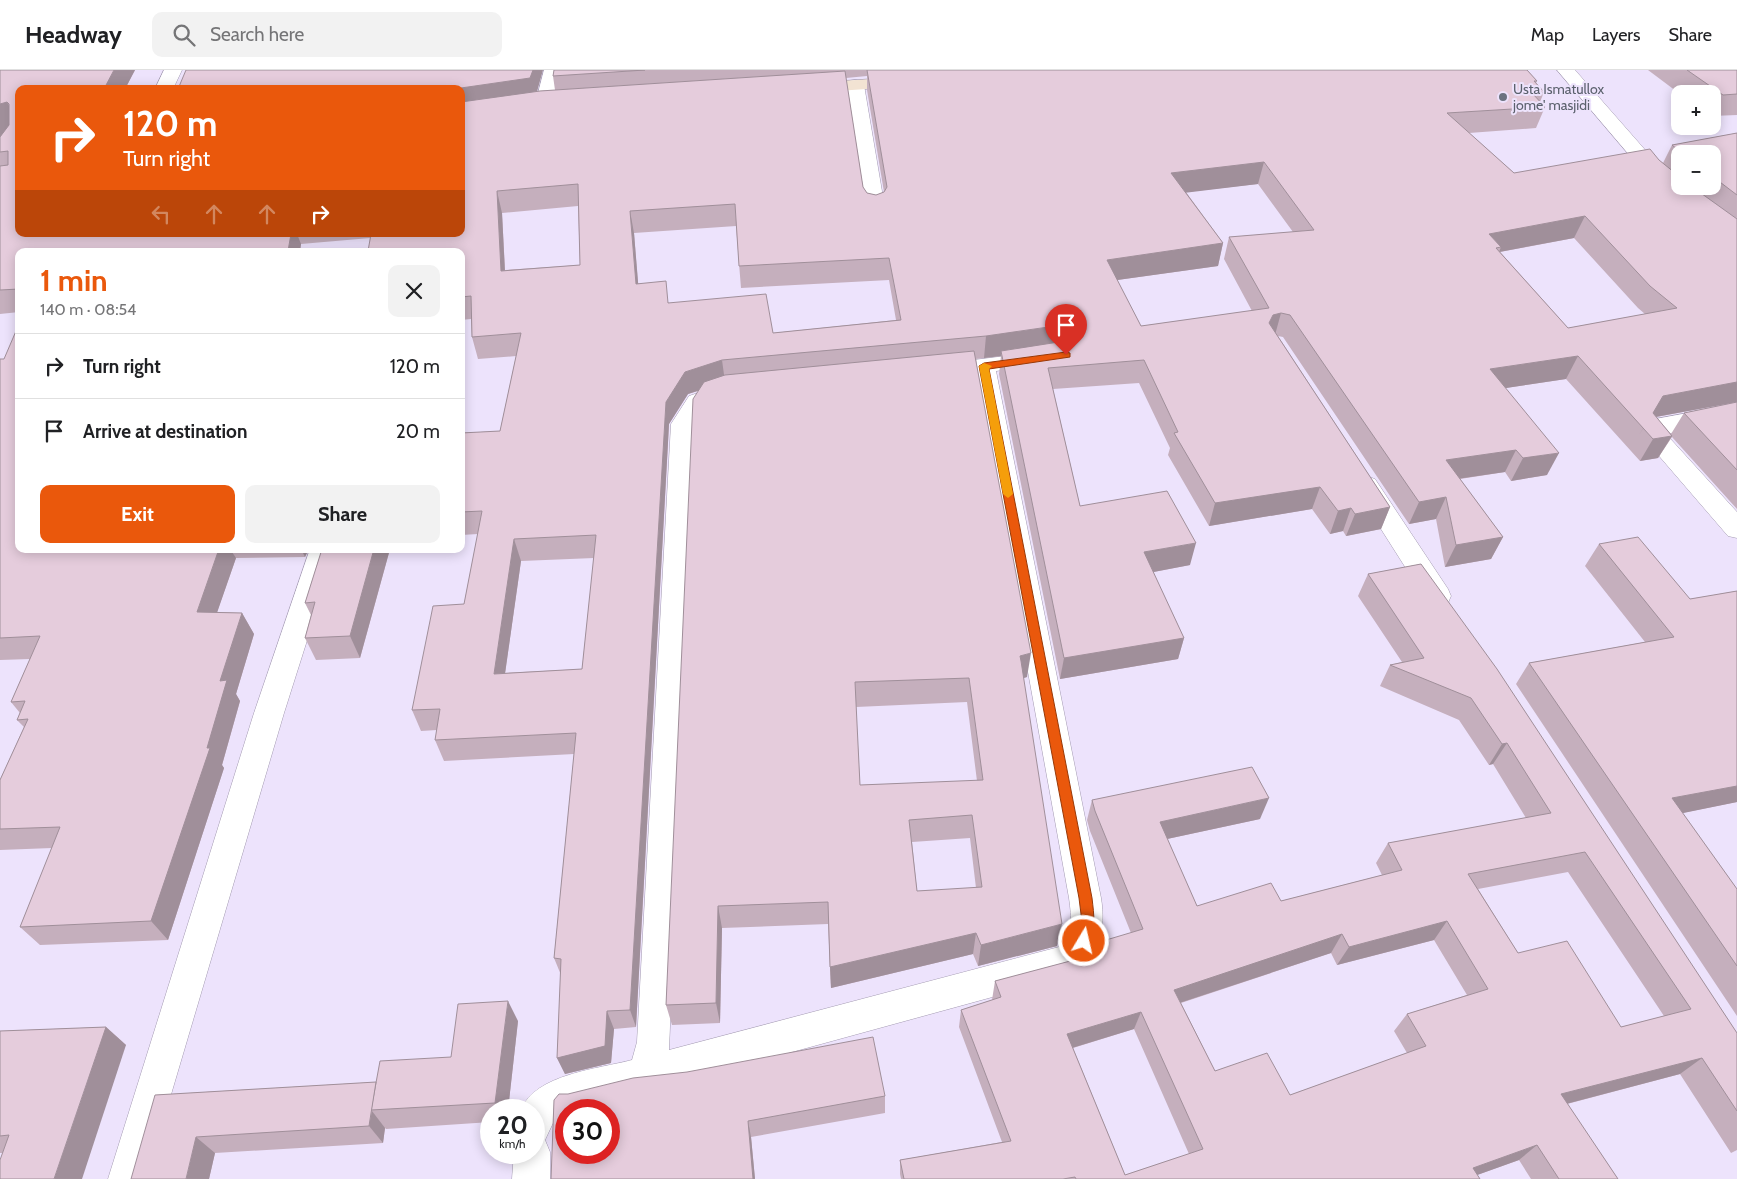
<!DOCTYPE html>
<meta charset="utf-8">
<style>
:root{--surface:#fff;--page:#f2f2f2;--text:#202124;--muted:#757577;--line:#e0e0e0;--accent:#ea580c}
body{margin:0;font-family:Cabin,sans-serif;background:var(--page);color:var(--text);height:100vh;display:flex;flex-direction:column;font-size:19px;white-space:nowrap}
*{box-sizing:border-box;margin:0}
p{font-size:16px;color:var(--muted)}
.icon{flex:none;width:28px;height:28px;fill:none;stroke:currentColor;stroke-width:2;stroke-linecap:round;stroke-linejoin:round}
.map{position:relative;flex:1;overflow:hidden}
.panel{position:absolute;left:15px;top:178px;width:450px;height:305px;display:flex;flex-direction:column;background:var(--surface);border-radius:10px;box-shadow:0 2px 12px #0003}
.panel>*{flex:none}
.top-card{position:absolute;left:15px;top:15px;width:450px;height:152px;border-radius:10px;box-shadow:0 2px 12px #0003;background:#ea580c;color:#fff;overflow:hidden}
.buttons{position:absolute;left:1671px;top:15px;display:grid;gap:10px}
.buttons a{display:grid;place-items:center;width:50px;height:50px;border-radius:10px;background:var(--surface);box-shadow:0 2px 12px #0003;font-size:25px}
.speed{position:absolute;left:480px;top:1029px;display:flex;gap:10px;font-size:25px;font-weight:700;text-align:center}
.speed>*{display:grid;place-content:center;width:65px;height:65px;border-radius:50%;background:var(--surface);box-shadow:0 2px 12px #0003;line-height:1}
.speed small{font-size:12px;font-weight:400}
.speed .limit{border:8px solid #d22;background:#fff;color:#111}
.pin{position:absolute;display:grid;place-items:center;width:42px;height:42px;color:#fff;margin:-51px -21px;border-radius:50% 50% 50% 0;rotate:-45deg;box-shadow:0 0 5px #0007}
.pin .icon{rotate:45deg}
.me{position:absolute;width:55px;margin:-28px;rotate:9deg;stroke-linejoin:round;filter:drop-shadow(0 0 4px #0008)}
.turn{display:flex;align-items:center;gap:18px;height:105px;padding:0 25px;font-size:22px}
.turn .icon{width:65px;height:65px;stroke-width:2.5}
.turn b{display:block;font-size:35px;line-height:42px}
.lanes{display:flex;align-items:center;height:48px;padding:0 25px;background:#0003;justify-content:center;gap:25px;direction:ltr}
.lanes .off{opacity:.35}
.round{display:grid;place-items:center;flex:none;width:52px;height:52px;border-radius:10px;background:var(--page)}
.overview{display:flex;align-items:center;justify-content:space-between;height:85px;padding:0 25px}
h1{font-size:30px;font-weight:700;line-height:38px;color:var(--accent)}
.button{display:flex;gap:10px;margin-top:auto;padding:10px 25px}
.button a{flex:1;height:58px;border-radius:10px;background:var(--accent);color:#fff;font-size:20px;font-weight:700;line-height:58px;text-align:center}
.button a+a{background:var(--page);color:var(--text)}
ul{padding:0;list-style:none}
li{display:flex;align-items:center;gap:15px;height:65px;padding:0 25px;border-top:1px solid var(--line)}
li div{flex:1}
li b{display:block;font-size:19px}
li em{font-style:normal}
header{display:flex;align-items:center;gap:30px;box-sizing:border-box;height:70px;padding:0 25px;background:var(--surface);border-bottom:1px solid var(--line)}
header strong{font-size:24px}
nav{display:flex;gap:28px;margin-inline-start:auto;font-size:18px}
.search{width:350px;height:45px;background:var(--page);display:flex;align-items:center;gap:12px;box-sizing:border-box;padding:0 18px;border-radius:10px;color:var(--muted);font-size:19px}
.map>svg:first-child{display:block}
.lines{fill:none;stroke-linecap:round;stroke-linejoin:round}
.street-casing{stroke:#a39ab1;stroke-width:1}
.secondary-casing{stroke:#a39ab1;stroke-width:1}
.street{fill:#fff;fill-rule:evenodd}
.secondary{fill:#f2e3d3;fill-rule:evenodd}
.wall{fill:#c5afbd;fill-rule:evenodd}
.shaded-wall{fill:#a08f9a}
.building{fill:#e5ccdc;stroke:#a08f9a;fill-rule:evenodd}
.route{fill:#ea580c;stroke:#983908}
.slow{fill:#f59e0b}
.worship-dot{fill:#6b7280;stroke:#ede3fc;stroke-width:2}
.labels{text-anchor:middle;stroke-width:4;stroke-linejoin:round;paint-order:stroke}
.far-worship-label{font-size:14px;fill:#5b616d;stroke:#ede3fc;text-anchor:start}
</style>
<header>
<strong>Headway</strong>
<div class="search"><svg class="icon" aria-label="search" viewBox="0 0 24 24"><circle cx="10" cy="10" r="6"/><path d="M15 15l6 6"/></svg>Search here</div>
<nav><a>Map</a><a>Layers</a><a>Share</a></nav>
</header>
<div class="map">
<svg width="1737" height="1109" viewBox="0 0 1737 1109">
<rect width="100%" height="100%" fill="#ede3fc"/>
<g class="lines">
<defs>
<g id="street">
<path d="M164,0H182L173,19H155Z"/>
<path d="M544,0H562L553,35L550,39H538L535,35Z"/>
<path d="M1557,0H1575L1668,106L1671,110L1668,114H1654Z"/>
<path d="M855,10L861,11L864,15L885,139L882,143L875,145L868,143L865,139L846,15L849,11Z"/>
<path d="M1038,282L1046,284L1049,289L1046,294L996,301L1101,828C1106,857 1100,894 1069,906L646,1022L576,1040H566V1043L553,1053L545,1070L550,1082V1109H512L514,1082H534V1040H521C535,1004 598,999 632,990L637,972L671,354L689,326L724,314L732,317L736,322L732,327L706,336L695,354L669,980L1059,877C1073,859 1072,850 1069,828L974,304L941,308L933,306L930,301L933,296L941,294Z"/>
<path d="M1737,334V350L1666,364L1737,442V468L1728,466L1641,365L1650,350Z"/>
<path d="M1366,406L1375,409L1448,519L1451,526L1448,533L1438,536L1428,533L1353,415L1357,409Z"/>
<path d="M310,479H336L284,643L146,1109H108L254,643Z"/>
</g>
<path id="secondary" d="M903,7L909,8L912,12L909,16L809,23L803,22L800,18L803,14L809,13Z"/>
</defs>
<use href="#street" class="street-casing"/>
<use href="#secondary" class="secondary-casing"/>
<use href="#street" class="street"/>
<use href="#secondary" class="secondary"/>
</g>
<g class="wall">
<path d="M0,0H135L125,19H19V164H461L537,21L555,20L553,6L554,0H1527L1537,11L1536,13L1544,22L1540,32L1545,37L1536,58L1469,63L1514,103L1659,90L1663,93L1672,75L1737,63V332L1656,347L1671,364L1684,343L1737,332V439L1672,367L1658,388L1640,391L1566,309L1505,318L1547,405L1511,411L1505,402L1460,409L1503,467L1491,489L1445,497L1436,449L1409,454L1283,267L1278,266L1390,437L1381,459L1346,466L1343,461L1330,464L1312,439L1209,456L1168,385L1170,378L1139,313L1053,319L1080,436L1190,495L1153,502L1184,568L1178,589L1060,609L999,304L1001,286L976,289L1027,607L1023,608L1057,876L978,896L973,884L831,918L828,854L722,858L720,953L672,955L666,935L698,321L688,324L669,354L636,957L614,959L611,993L565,1004L557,988L561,905L554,888L574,684L444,691L435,670L437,660L421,661L412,640L464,534L478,464L461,465V363L500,361L516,286L478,289L472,267L471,249L461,250V181L370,168L301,174L300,181H19V242L0,244ZM867,6V20L884,122L876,125L867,123L863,117L846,8ZM1680,84H1712V116H1680ZM1258,114L1293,162L1229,167L1224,189L1252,241L1141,256L1117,210L1218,196L1223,173L1186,122ZM578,136L580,195L505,200L502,143ZM736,156L741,218L889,210L896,250L773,263L669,233L638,213L634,163ZM1574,168L1638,238L1645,244L1568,258L1500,182ZM594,488L582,599L505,603L521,491ZM967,632L977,711L860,715L856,637ZM970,768L976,818L917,821L912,772Z"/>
<path d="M1648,0H1737V45L1712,46V24H1680Z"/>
<path d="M0,289H4L19,479H309L305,487L236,488L217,542L242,543L254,564L236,624L240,631L222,695L224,698L168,870L40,875L20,857L52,778L0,780V710L24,657L17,650L20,643L11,632L30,589L0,590Z"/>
<path d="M1599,474L1690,529L1737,521V732L1682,743L1737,819V946L1516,614L1529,593L1645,572L1585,496Z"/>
<path d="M322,479H390L360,588L316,590L305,568L311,545L305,533Z"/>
<path d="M1421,494L1737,963V1080L1731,1083L1680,1004L1567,1034L1618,1109H1531L1519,1090L1477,1105L1480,1109H901L900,1104V1090L1002,1072L959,957L961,940L992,930L995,911L1074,890L1131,863L1090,761L1087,750L1092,730L1260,749L1167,769L1197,836L1281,831L1382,805L1376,793L1388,773L1526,748L1493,694L1489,695L1459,650L1380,616L1390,595L1402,592L1358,526L1368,504ZM1568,802L1664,946L1621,957L1518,883L1478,819ZM1434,870L1467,925L1407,944L1394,961L1407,983L1290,1025L1215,1001L1181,933L1331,883L1337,895ZM1134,959L1189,1084L1125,1105L1073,978Z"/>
<path d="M518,951L508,1040H491V1052L386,1059L385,1058L383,1073L215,1083L209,1109L155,1025L376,1012L451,987Z"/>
<path d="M106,957L126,975L3,1083H0V961Z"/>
<path d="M885,1026V1043L751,1067L755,1109H551L554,1030Z"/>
</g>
<g class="shaded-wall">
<path d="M114,0H135L125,19H104Z"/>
<path d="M533,0H543L535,29L461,40V19H454Z"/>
<path d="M7,32L18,53L0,71V34Z"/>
<path d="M1264,92L1258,114L1167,125L1171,103Z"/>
<path d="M497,121L502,143L506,223L501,201Z"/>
<path d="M630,141L634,163L640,236L636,214Z"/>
<path d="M1585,146L1574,168L1499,182L1501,177L1489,164Z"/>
<path d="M291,164H297L301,174L300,181H288Z"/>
<path d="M1223,173L1218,196L1103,212L1107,190Z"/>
<path d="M1281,243L1275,265L1269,253L1273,245Z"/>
<path d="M1069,254L1066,276L1001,281V286L984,288L986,266Z"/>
<path d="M1578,286L1566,309L1480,322L1490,299Z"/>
<path d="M722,290L725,312L688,324L669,354L636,957L630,940L666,332L685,302Z"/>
<path d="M1737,312V332L1650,348L1639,365L1663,326Z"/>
<path d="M1672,366L1658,388L1640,391L1653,369Z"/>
<path d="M1516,380L1505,402L1436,412L1446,390Z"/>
<path d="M1559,383L1547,405L1511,411L1523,388Z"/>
<path d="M1320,417L1312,439L1209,456L1215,433Z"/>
<path d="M1446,427L1436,449L1409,454L1419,432Z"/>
<path d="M1390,437L1381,459L1346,466L1355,444Z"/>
<path d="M1351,438L1343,461L1330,464L1338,441Z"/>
<path d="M1503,467L1491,489L1445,497L1456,475Z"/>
<path d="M514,469L521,491L502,625L494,604Z"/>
<path d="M1196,473L1190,495L1138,505L1144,482Z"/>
<path d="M219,479H230L236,488L210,563L197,542Z"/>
<path d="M301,479H309L305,487Z"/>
<path d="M374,479H390L360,588L350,566Z"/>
<path d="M242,543L254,564L236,624L240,631L222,695L224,698L168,870L151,851L220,611Z"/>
<path d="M1184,568L1178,589L1060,609L1064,588Z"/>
<path d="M1031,583L1027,607L1017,610L1020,586Z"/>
<path d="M1507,673L1493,694L1489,695L1502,674Z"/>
<path d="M1737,716V732L1654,749L1672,728Z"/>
<path d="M1269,728L1260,749L1153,772L1160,752Z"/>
<path d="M718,836L722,858L720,953L716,933Z"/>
<path d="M1447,851L1434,870L1337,895L1349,877Z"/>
<path d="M1062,854L1057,876L978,896L981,875Z"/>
<path d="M976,863L973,884L831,918L830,897Z"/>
<path d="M1342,864L1331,883L1167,937L1174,920Z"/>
<path d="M508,931L518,951L508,1040H499L495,1033Z"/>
<path d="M607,941L614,959L611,993L565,1004L557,988Z"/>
<path d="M1141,942L1134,959L1062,981L1067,964Z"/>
<path d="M106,957L126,975L82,1109H54Z"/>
<path d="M1702,988L1680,1004L1543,1040L1561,1024Z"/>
<path d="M372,1041L385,1058L383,1073L369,1056Z"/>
<path d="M748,1051L751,1067L755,1109H753Z"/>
<path d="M196,1067L215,1083L209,1109H186Z"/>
<path d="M1537,1075L1519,1090L1466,1109L1473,1098Z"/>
</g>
<g class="building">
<path d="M0,0H114L104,19H19V164H291L288,181H19V219L0,220V96L8,95V81L0,82V67L9,55V34L7,32L0,34Z"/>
<path d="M186,0H533L530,8L454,19H178Z"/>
<path d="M554,0H645L553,6Z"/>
<path d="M867,0H1527L1537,11H1534L1544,22L1532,23L1545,37L1447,43L1514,103L1650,79L1659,90L1680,107V116H1691L1737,149V312L1663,326L1653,343L1672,366L1653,369L1578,286L1490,299L1559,383L1523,388L1516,380L1446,390L1503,467L1456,475L1446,427L1419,432L1290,245L1281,243L1273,245L1269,253L1390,437L1355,444L1351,438L1338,441L1320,417L1215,433L1174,363L1178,362L1144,290L1048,298L1080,436L1167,421L1196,473L1144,482L1184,568L1064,588L1001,281L1078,269L1082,264L1079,257L1069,254L986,266L722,290L685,302L666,332L630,940L607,941L605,976L557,988L561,889L554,888L576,663L435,670L440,639L412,640L433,536L464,534L482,441L461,442V363L500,361L521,263L472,267L471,226L461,227V181H368L371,164H461V32L540,21L845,1L863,117L867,123L876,125L884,122L887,117ZM1264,92L1314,160L1229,167L1269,238L1141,256L1107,190L1223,173L1171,103ZM578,114L580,195L501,201L497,121ZM735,134L739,196L889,188L901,250L773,263L766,224L668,233L666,211L636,214L630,141ZM1585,146L1650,216L1677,238L1568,258L1496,178L1501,177L1489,164ZM596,465L582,599L494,604L514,469Z"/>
<path d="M1687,0H1737V24L1723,25Z"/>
<path d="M1737,63V125L1712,106V84H1683L1672,75Z"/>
<path d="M19,254V479H219L197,542L242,543L220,611L227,610L207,678H210L151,851L20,857L60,757L0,759V710L28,649L17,650L25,631L11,632L40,566L0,568V289H4Z"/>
<path d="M974,281L1031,583L1020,586L1021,591L1062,854L981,875L976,863L830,897L828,832L718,836L716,933L666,935L693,329L704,312L725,305ZM969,608L983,710L860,715L855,612ZM972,745L982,817L917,821L909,750Z"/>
<path d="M1737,332V400L1684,343Z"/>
<path d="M1638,467L1690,529L1737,521V716L1672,728L1737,819V896L1529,593L1674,567L1599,474Z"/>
<path d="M322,479H374L350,566L305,568L315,532L305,533Z"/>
<path d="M1421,494L1497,599L1737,963V1041L1702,988L1561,1024L1618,1109H1559L1537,1075L1473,1098L1480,1109H1076L1075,1107L1063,1109H904L900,1090L1011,1071L961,940L1001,927L995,911L1074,890L1086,884L1096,873L1143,859L1095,741L1092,730L1252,697L1269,728L1160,752L1197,836L1271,813L1281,831L1402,800L1388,773L1551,743L1507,673L1502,674L1471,628L1390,595L1424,588L1368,504ZM1585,782L1691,939L1621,957L1567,871L1518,883L1468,804ZM1447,851L1488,919L1407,944L1426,976L1290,1025L1267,983L1215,1001L1174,920L1342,864L1349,877ZM1141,942L1203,1079L1125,1105L1067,964Z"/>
<path d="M508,931L495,1033L371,1040L380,991L451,987L458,934Z"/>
<path d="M106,957L54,1109H0V1090L9,1065L0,1066V961Z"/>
<path d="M873,967L885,1026L748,1051L753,1109H551L554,1030L559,1024H568L633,1008L687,1002ZM566,1040H609V1082H566Z"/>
<path d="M376,1012L369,1056L196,1067L186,1109H131L155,1025Z"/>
</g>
<path class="route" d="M1066,282L1070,283V287L989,299L1092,828C1094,845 1096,859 1089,876L1084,878L1079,876L1077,871L1082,852L1079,828L979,296L984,293Z"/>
<path class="slow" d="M984,293L992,296L989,299L1013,424L1008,428L1003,424L979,296Z"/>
<circle class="worship-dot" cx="1503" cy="27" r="5"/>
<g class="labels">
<g class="far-worship-label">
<text x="1513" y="24">Usta Ismatullox<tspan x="1513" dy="16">jome' masjidi</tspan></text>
</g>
</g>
</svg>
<div class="buttons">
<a>+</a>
<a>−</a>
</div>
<div class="speed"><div>20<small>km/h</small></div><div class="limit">30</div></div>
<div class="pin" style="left:1066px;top:285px;background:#d93025"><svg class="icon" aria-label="arrive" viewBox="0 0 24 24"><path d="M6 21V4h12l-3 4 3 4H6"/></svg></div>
<svg class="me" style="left:1084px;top:871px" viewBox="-20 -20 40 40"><circle r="17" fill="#ea580c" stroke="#fff" stroke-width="3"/><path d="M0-11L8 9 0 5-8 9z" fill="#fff"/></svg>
<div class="top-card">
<div class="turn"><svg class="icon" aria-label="right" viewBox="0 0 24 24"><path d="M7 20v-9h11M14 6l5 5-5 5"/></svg><div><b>120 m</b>Turn right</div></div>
<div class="lanes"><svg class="icon off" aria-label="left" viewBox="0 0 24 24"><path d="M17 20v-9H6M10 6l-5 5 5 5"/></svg><svg class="icon off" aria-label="ahead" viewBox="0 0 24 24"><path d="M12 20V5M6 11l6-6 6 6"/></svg><svg class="icon off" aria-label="ahead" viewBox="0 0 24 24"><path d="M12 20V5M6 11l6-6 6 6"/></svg><svg class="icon" aria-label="right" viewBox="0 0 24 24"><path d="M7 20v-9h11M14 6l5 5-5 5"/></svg></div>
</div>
<section class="panel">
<div class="overview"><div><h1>1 min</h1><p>140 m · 08:54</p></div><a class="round"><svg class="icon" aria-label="close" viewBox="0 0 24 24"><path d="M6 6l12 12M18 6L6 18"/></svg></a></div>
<ul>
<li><svg class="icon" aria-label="right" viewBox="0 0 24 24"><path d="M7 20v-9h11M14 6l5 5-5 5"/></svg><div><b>Turn right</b></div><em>120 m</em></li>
<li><svg class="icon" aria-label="arrive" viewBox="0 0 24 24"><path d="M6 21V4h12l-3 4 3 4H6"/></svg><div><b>Arrive at destination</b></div><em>20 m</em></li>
</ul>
<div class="button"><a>Exit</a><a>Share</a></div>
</section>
</div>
